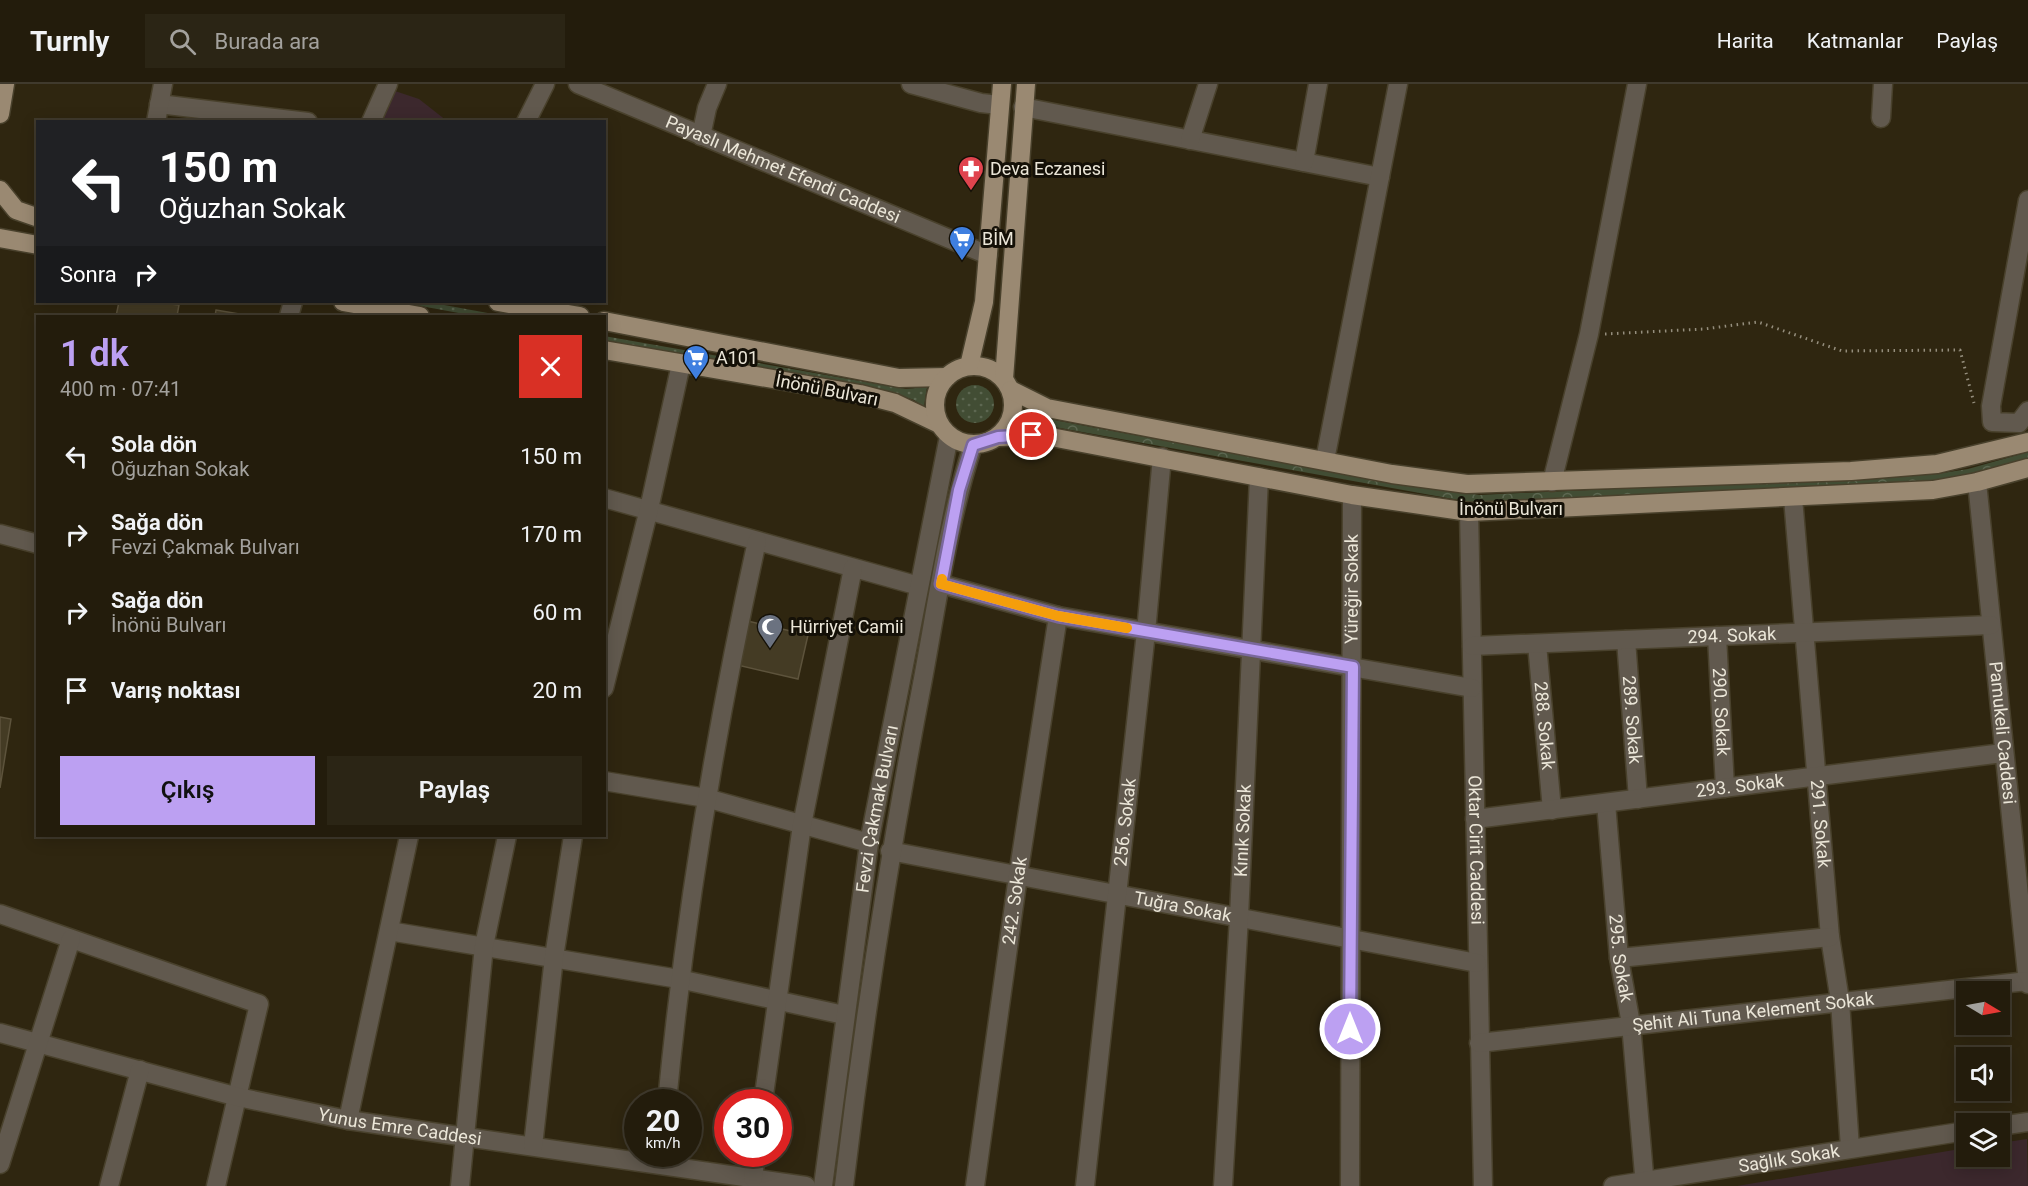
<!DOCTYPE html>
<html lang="tr">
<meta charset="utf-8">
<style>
:root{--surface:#231c0c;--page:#2b2515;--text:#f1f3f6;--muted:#a3a19d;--line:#403a2d;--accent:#bca0f2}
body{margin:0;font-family:Roboto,sans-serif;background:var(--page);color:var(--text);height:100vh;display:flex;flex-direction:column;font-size:22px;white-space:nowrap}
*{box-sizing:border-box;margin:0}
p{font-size:20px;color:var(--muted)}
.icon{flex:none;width:33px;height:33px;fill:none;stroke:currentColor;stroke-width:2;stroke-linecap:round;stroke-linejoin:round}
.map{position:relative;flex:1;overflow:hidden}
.drawer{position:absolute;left:36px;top:231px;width:570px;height:522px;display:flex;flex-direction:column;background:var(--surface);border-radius:0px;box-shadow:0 3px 15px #0003,0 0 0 2px var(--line)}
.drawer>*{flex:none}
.banner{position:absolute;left:36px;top:36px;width:570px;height:183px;border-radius:0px;box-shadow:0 3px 15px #0003,0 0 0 2px var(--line);background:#202124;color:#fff;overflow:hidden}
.needle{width:39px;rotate:100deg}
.buttons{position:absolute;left:1956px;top:897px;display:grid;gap:12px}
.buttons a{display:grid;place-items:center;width:54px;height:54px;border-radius:0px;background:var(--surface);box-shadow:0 3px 15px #0003,0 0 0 2px var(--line);font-size:30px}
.speed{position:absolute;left:624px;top:1005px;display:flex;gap:12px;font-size:30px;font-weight:700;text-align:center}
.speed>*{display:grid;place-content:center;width:78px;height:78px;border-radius:50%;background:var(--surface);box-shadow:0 3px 15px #0003,0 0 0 2px var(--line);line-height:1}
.speed small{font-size:15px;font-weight:400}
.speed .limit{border:9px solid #d22;background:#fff;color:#111}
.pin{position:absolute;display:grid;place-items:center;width:51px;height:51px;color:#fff;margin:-26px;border:3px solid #fff;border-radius:50%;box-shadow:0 2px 6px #0007}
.me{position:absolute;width:66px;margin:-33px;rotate:0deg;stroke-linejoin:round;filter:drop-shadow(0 0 4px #0008)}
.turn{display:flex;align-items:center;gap:21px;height:126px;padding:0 24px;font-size:27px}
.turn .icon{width:78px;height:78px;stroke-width:2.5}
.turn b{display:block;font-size:42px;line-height:51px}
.then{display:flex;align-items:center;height:57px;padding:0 24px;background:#0003;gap:12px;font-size:22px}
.round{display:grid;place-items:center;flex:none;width:63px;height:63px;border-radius:0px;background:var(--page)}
.head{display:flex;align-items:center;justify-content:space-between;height:102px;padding:0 24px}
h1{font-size:36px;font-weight:600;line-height:45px;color:var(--accent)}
.primary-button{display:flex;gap:12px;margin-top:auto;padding:12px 24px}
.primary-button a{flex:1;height:69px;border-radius:0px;background:var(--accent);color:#111;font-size:24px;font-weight:600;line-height:69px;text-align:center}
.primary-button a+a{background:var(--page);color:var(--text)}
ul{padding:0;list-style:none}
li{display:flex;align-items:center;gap:18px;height:78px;padding:0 24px}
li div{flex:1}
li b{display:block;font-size:22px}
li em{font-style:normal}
header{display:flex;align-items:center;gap:36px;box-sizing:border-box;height:84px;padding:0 30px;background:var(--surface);border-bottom:2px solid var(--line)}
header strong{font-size:28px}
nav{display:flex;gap:33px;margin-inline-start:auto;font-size:21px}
.search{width:420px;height:54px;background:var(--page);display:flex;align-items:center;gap:15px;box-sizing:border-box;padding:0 21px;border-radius:0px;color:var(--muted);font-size:22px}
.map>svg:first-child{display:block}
.education{fill:#3c282d}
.grass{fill:url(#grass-dots)}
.forest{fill:url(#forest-crowns)}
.building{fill:#443b24;stroke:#5d533c;stroke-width:1.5}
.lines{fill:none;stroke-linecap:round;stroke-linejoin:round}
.minor-casing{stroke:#49412c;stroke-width:21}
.major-casing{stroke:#49412c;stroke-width:21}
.path{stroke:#958e7d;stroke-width:3;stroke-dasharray:1.5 4.5;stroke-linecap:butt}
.minor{stroke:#61594e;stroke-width:18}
.major{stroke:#9a8972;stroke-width:18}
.route-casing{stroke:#7a689d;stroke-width:15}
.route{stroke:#bca0f2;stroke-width:10}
.slow{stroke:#f59e0b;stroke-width:10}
.labels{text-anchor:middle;stroke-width:6;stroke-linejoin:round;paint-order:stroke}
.street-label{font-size:18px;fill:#ebe6d8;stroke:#141007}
.poi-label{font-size:18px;fill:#ebe6d8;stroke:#141007;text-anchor:start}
</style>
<header>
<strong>Turnly</strong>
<div class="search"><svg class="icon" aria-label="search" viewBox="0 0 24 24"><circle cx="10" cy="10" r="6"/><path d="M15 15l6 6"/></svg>Burada ara</div>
<nav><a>Harita</a><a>Katmanlar</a><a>Paylaş</a></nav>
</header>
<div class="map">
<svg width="2028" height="1102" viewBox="0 0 2028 1102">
<defs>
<pattern id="grass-dots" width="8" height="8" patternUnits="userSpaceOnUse" patternTransform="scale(1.5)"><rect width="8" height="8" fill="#424d34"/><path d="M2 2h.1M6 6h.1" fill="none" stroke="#5d6751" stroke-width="1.8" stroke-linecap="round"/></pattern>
<pattern id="forest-crowns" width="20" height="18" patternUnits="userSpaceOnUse" patternTransform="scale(1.5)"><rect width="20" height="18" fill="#424d34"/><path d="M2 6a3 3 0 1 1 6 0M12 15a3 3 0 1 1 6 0" fill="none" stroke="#5d6751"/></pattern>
</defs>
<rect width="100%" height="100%" fill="#2f2610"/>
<g class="education">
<path d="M395,7L419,15L447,37H382Z"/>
<path d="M2027,1055L2028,1102H1737L1966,1064V1072H2000V1059Z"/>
</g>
<g class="grass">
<path d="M399,218H428L504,232H475Z"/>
<path d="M604,252L906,305L927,303L924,323L914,316L890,308L605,257Z"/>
<circle cx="975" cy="320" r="19"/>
</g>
<path class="forest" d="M1022,330L1263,375L1479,411L1936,390L1968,385L2028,368V375L1950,396L1475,419L1021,337Z"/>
<g class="building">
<path d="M119,218H153L179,221L177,232H116Z"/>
<path d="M216,226L251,232H215Z"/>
<path d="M743,536L808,551L798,595L733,580Z"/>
<path d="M0,633L11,635L0,704Z"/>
</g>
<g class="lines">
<defs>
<g id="minor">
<path id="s1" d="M578,0L988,171"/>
<path d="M911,0L981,19L999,21"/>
<path d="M159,20L308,38"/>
<path d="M1023,23L1380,93"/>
<path d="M1881,34L1883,0"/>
<path d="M156,38L163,0"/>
<path d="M371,38L388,0"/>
<path d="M526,38L545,0"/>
<path d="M701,52L707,24L717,0"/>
<path d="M1190,56L1208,0"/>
<path d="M1304,78L1318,0"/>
<path d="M2028,116L1991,322L1992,338L2019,339L2028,327"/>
<path d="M289,232L293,218"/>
<path d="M1325,376L1398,0"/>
<path d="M1552,398L1589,250L1637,0"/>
<path id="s2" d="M1977,398L2028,900"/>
<path d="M604,414L919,502"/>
<path id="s3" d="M1793,414L1830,853L1840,917L1850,1064"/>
<path id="s4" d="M1469,428L1483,1102"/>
<path d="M0,450L38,460"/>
<path d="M941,500L1058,532L1472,604"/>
<path id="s5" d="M1717,552L1725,704"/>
<path id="s6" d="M1626,556L1638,715"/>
<path id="s7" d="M1537,560L1552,726"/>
<path id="s8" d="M1472,562L1991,541"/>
<path d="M604,604L649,425L681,280"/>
<path d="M604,697L706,714L869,759"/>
<path id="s9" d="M1606,719L1619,874L1631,940L1645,1102"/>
<path id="s10" d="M1475,735L2003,669"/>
<path id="s11" d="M890,767L1477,879"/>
<path d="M0,830L259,920L216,1102"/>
<path d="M389,847L679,895L844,931"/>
<path d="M1619,874L1830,853"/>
<path id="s12" d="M0,949L238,1013L348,1036L806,1102"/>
<path id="s13" d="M1479,959L2028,897"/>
<path d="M667,1018C685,829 716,643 757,457"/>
<path d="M763,1018L802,741L853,484"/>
<path d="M348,1036L409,752"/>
<path d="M2000,1042L2028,1038"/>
<path d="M533,1062L554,873L573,752"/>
<path d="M0,1080L71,855"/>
<path d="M753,1094L756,1070"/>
<path d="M109,1102L140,986"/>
<path d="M460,1102L484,862L507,752"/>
<path id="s14" d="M823,1102L869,759L949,352"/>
<path d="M844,1102C864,933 890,767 922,600C937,520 948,438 973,361"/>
<path id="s15" d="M975,1102L1018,792L1058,532"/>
<path id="s16" d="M1085,1102L1146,548L1162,373"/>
<path id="s17" d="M1223,1102L1239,833L1259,393"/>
<path id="s18" d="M1350,1102L1352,411"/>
<path id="s19" d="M1613,1102L1966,1047"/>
</g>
<g id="major">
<path d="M0,30L5,0"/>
<path d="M0,106L16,126L36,133"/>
<path d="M0,154L38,161"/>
<path d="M343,218L420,232"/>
<path d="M498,218L580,232"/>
<path d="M604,237L899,294L947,293"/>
<path d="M604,266L860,310L895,319L939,340"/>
<circle cx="974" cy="321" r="39"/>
<path d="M969,282L984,218L1002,0"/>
<path d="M1004,295L1026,0"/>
<path d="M1011,306L1047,324L1392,390L1467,400L1851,387L1937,380L2028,358"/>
<path d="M998,353L1046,352L1352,411L1469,428L1933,406L1977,398L2028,384"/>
</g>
</defs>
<use href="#minor" class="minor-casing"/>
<use href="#major" class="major-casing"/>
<path class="path" d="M1605,250L1704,245L1758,238L1842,267L1960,266L1974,319"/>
<use href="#minor" class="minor"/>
<use href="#major" class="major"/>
</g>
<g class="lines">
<defs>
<path id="route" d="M1032,351L998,353L973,361L959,406L941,500L1058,532L1353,583L1350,945"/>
</defs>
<use href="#route" class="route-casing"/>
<use href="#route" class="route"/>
<path class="slow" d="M942,495L941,500L1058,532L1127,544"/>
</g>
<defs>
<symbol id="pharmacy-pin" viewBox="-11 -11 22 30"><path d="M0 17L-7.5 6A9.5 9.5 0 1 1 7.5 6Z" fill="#e0444e" stroke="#141007"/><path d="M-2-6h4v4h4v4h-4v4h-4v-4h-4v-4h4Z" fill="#fff"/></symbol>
<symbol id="supermarket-pin" viewBox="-11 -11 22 30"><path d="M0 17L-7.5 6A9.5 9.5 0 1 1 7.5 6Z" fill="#3f7fe0" stroke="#141007"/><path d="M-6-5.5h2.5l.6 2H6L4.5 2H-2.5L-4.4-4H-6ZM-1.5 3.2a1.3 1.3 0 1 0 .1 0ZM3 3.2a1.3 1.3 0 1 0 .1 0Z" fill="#fff"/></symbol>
<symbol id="mosque-pin" viewBox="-11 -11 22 30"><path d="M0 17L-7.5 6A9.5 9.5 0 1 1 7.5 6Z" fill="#6b7280" stroke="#141007"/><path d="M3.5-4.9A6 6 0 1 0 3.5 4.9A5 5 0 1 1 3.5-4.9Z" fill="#fff"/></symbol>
</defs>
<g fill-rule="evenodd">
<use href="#pharmacy-pin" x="956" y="70" width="30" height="40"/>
<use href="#supermarket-pin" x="947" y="140" width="30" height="40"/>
<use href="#supermarket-pin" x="681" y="259" width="30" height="40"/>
<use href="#mosque-pin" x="755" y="528" width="30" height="40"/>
</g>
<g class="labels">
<g class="street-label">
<text dy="6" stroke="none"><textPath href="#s1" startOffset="222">Payaslı Mehmet Efendi Caddesi</textPath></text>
<text transform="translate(827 306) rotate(11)" y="6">İnönü Bulvarı</text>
<text x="1511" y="431">İnönü Bulvarı</text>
<text dy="6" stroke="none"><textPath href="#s18" startOffset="597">Yüreğir Sokak</textPath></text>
<text dy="6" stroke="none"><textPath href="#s8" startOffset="260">294. Sokak</textPath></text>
<text dy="6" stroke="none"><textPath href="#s5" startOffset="76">290. Sokak</textPath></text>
<text dy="6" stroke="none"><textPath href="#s6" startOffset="80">289. Sokak</textPath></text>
<text dy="6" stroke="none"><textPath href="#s7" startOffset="82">288. Sokak</textPath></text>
<text dy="6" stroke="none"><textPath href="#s2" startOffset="252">Pamukeli Caddesi</textPath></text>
<text dy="6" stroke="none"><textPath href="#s10" startOffset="267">293. Sokak</textPath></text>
<text dy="6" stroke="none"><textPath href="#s14" startOffset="381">Fevzi Çakmak Bulvarı</textPath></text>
<text dy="6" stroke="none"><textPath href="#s16" startOffset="366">256. Sokak</textPath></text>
<text dy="6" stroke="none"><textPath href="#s3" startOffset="327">291. Sokak</textPath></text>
<text dy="6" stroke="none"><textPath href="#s17" startOffset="356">Kınık Sokak</textPath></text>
<text dy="6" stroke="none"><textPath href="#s4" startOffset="338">Oktar Cirit Caddesi</textPath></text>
<text dy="6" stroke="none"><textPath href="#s15" startOffset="288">242. Sokak</textPath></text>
<text dy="6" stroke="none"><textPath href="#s11" startOffset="298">Tuğra Sokak</textPath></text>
<text dy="6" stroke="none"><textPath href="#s9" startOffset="156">295. Sokak</textPath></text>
<text dy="6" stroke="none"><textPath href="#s13" startOffset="276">Şehit Ali Tuna Kelement Sokak</textPath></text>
<text dy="6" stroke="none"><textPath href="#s12" startOffset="411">Yunus Emre Caddesi</textPath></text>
<text dy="6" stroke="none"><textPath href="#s19" startOffset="178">Sağlık Sokak</textPath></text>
</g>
<g class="poi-label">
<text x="990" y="91">Deva Eczanesi</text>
<text x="982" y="161">BİM</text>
<text x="716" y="280">A101</text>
<text x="790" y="549">Hürriyet Camii</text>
</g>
</g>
</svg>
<div class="buttons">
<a><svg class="needle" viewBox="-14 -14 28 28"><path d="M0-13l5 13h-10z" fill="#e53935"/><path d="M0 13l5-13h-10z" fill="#a3a19d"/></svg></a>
<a><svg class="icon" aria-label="sound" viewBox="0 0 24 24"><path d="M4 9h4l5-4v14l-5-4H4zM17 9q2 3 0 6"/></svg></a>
<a><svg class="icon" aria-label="layers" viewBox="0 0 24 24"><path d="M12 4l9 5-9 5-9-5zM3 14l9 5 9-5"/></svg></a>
</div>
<div class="speed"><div>20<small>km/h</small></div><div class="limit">30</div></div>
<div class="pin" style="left:1032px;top:351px;background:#d93025"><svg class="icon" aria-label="arrive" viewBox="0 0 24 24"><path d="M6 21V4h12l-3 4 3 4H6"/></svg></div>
<svg class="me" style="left:1350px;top:945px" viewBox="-20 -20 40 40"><circle r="17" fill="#bca0f2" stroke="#fff" stroke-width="3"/><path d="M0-11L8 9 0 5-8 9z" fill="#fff"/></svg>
<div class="banner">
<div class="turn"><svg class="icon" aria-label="left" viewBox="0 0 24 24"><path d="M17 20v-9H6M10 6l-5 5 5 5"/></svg><div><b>150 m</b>Oğuzhan Sokak</div></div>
<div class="then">Sonra<svg class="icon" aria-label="right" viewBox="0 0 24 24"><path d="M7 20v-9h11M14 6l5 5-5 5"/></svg></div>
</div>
<section class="drawer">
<div class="head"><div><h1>1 dk</h1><p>400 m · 07:41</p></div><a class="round" style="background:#d93025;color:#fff"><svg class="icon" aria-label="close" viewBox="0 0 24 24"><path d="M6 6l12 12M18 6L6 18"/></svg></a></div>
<ul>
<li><svg class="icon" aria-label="left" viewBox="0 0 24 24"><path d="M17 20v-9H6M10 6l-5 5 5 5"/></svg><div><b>Sola dön</b><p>Oğuzhan Sokak</p></div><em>150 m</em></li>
<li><svg class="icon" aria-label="right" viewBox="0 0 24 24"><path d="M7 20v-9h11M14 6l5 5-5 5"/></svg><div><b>Sağa dön</b><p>Fevzi Çakmak Bulvarı</p></div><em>170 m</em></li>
<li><svg class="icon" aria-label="right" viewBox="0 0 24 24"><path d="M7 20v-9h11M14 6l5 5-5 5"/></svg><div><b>Sağa dön</b><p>İnönü Bulvarı</p></div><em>60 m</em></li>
<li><svg class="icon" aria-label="arrive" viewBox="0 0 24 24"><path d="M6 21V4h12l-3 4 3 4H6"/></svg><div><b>Varış noktası</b></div><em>20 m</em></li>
</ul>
<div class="primary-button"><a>Çıkış</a><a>Paylaş</a></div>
</section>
</div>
